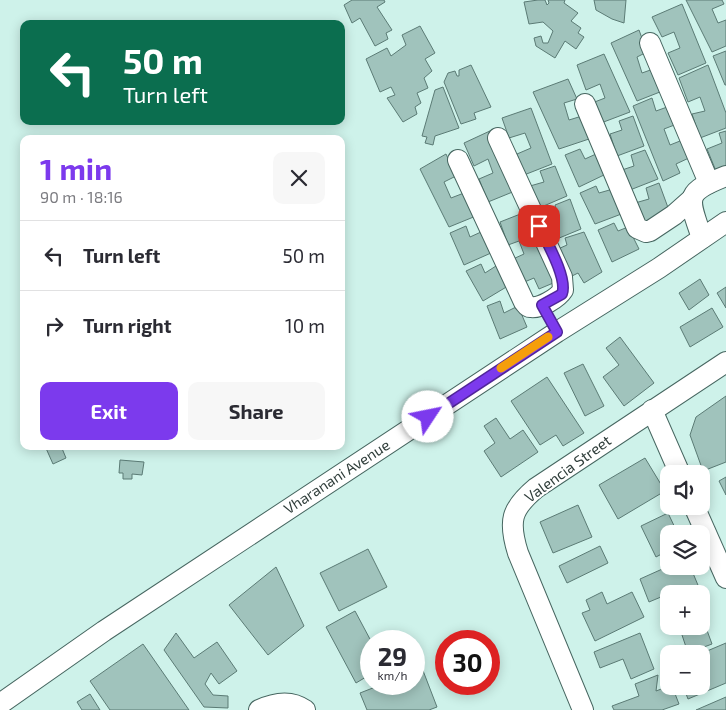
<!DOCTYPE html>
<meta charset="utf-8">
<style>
:root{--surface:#fff;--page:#f7f7f7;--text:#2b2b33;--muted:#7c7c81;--line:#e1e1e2;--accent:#7c3aed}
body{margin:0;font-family:"Exo 2",sans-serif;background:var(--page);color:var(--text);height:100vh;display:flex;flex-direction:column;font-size:19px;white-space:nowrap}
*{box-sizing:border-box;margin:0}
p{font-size:16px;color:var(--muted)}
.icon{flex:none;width:28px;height:28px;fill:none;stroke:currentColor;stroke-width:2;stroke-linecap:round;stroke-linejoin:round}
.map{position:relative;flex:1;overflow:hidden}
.side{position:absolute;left:20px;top:135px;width:325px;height:315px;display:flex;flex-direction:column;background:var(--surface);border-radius:10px;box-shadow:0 2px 12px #0003}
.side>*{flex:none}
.banner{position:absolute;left:20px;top:20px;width:325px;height:105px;border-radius:10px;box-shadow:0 2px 12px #0003;background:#0b6e4f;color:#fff;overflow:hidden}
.controls{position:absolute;left:660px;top:465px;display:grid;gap:10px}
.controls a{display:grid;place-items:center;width:50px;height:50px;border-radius:10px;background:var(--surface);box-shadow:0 2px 12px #0003;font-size:25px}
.speed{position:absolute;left:360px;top:630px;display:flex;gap:10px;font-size:25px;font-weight:700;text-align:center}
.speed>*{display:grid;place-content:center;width:65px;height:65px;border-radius:50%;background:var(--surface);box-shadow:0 2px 12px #0003;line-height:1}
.speed small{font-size:12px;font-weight:400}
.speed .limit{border:8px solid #d22;background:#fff;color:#111}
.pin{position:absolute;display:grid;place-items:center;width:42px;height:42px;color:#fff;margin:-21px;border-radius:10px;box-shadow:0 2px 8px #0006}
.me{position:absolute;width:55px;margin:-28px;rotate:56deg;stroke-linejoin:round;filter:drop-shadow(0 0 4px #0008)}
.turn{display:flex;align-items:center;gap:18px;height:105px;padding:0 20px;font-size:22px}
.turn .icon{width:65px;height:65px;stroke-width:2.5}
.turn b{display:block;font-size:35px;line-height:42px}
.round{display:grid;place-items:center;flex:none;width:52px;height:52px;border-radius:10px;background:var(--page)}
.head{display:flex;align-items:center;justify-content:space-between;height:85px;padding:0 20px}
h1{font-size:30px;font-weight:700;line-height:38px;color:var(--accent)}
.action{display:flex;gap:10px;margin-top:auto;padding:10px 20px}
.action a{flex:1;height:58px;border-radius:10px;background:var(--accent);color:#fff;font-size:20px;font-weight:700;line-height:58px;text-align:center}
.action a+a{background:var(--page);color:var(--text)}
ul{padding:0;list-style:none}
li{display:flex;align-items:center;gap:15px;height:70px;padding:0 20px;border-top:1px solid var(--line)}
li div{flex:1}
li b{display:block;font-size:19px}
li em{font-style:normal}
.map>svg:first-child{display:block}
.building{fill:#a0c3bc;stroke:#5b7b75}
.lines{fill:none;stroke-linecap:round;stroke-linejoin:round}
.street-casing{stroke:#466660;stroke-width:22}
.street{stroke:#fff;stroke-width:20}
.route-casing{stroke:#51269a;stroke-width:12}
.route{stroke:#7c3aed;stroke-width:9}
.slow{stroke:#f59e0b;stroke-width:9}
.labels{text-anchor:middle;stroke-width:4;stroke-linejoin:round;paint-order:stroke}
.street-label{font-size:15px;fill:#303e3b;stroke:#fff}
</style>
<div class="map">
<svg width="726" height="710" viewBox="0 0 726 710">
<rect width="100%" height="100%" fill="#cef2ea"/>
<g class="building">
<path d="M352,0H384L385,2L377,7L392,30L386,33L388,39L375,46L360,18L352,23L344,5Z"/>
<path d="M538,0H545L547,5L549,3L548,0H565L564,3L578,13L571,21L581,28L578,33L584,37L576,49L565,41L555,58L536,46L534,38L541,36L543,43H548L553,31L543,22L529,24L524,2Z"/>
<path d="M594,0H626L624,23L612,19L596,10Z"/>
<path d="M686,0H722L724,4L712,9L718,23L726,20V46L712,52Z"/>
<path d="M682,4L706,63L678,75L668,53L680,48L674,32L662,37L652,17Z"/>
<path d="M420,26L435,53L425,59L432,71L424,78L428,88L417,93L421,103L415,107L417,114L403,122L387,98L395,95L391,87L380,92L366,59L387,48L391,56L406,45L402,35Z"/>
<path d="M639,30L647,52L637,57L642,73L656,68L665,90L637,101L611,43Z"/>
<path d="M726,51V85H725L713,56Z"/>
<path d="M604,54L630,112L601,123L592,103L605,98L600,84L586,90L577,65Z"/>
<path d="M471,65L491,107L474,113L476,119L461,124L444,82L448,73L455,71L457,76H459V70Z"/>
<path d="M708,65L726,113V128L700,138L692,114L705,111L700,97L688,102L679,78Z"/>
<path d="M568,79L577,99L564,103L569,120L582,116L592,138L559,149L533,92Z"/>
<path d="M443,87L459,128L435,136L433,145L425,143L427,137L422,136L435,90Z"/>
<path d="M652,98L656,111L670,106L677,124L664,129L670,145L685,139L691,157L676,164L680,173L663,181L633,106Z"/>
<path d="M531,108L552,164L524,175L517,154L531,148L525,133L509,138L502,118Z"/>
<path d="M633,116L644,146L617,156L610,134L622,130L619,121Z"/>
<path d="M492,130L515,191L488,202L479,179L493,173L488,159L474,166L464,143Z"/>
<path d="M726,131V167L716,171L707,149L722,143L719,133Z"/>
<path d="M580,149L585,159L596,154L606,174L579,187L565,155Z"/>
<path d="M645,150L658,179L630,190L622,170L634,166L631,155Z"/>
<path d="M446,154L456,176L444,182L451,198L464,193L476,216L449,227L420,169Z"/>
<path d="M555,166L567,196L539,208L530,186L544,182L540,171Z"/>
<path d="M659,183L670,213L644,223L635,203L649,199L646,188Z"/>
<path d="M596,186L599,193L613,189L624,213L595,224L580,193Z"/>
<path d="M570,199L581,229L552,241L544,219L557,213L555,205Z"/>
<path d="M528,211L558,281L539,289L534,278L522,283L513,259L524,254L519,241L508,245L500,222Z"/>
<path d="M614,223L618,231L628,227L639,249L612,262L598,230Z"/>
<path d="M466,226L470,237L481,232L491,253L464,265L450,233Z"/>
<path d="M584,232L602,272L584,283L578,273L570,277L558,249L567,245L565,238Z"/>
<path d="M481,264L485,273L496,266L508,286L483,301L466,271Z"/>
<path d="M700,279L709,295L689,310L679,293Z"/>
<path d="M726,287V308L717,293Z"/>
<path d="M500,301L504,313L518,306L527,327L500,339L487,306Z"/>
<path d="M712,308L723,327L690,347L680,327Z"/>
<path d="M620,337L654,383L624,406L603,377L619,365L606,348Z"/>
<path d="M583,364L604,406L585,416L564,373Z"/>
<path d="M547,377L584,433L563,446L556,435L540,445L511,401Z"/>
<path d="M726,396V462L703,471L690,435L696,417Z"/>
<path d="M496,418L510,439L523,430L538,452L501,477L484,451L495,443L484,426Z"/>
<path d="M45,446H61L66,458L53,464Z"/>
<path d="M645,458L665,491L618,519L599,485Z"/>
<path d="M120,460L144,462L142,475L132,474V479H123V473H119Z"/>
<path d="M726,477V495L719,481Z"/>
<path d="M578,505L592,537L553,553L540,522Z"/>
<path d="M668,513L678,534H669V550L656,557L641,526Z"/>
<path d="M600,546L608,563L567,583L559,566Z"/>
<path d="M368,549L387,587L339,611L320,573Z"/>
<path d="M669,566H690L700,590L693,594H682L680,589L649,602L640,579Z"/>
<path d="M276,567L304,626L268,655L229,605Z"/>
<path d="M602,592L607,604L632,592L644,617L595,641L582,613L590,610L586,600Z"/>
<path d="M355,611L371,641V674L356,683L326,627Z"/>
<path d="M701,614L712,644L688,653L679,626H701Z"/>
<path d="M176,633L194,658L217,642L237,671L219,684L211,673L205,684L213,695L228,696V708L204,707L164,650Z"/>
<path d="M640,633L654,669L631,679L623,659L600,668L594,652Z"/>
<path d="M726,643V683L688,699L683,686H701V654H700Z"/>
<path d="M143,644L189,710H110L90,681Z"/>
<path d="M422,668L437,707L429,710H367L360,693L383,684H414V671Z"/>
<path d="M658,675L656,691L669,686H672L679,704L662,710H614L612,706L639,696L635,684Z"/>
<path d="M90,694L100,710H82L77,702Z"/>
<path d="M726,697V710H696Z"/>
</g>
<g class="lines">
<defs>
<g id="street">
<path d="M650,43L709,183"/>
<path d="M585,104L637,228L646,232L650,231L674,215L692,199"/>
<path d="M458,160L524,302C526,304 527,307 530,307C540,309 558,298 563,290L562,277L498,138"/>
<path d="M702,238C688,197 683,193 726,176"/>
<path d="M652,410L680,474"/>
<path d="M694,506L726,578"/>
<path d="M0,704L104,631L557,332L659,268L726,222"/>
<path d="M259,710C274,703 291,700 305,710"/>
<path d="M583,710L518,553C508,521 511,509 536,488L726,362"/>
</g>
</defs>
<use href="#street" class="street-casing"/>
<use href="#street" class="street"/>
</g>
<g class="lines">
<defs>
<path id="route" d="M428,417L557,332L542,305L562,294C568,278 546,241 539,226"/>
</defs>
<use href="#route" class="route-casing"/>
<use href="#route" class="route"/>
<path class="slow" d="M501,368L548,337"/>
</g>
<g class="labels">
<g class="street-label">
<text transform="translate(568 469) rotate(-36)" y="5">Valencia Street</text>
<text transform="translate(337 477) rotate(-33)" y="5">Vharanani Avenue</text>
</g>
</g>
</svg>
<div class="controls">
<a><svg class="icon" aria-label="sound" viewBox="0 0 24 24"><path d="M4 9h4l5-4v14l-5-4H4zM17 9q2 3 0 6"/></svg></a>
<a><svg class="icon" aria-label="layers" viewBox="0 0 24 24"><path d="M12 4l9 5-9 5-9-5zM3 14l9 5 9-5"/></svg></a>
<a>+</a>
<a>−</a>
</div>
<div class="speed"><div>29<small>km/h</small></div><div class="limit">30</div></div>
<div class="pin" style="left:539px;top:226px;background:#d93025"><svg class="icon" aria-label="arrive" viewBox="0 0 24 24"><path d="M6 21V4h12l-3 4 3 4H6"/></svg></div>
<svg class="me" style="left:428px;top:417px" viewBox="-20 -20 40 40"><circle r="19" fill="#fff"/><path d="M0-13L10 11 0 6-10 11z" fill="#7c3aed"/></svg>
<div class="banner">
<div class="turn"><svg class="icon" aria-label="left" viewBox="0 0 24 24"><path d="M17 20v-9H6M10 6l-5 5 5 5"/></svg><div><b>50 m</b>Turn left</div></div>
</div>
<section class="side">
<div class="head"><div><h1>1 min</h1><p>90 m · 18:16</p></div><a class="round"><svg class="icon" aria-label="close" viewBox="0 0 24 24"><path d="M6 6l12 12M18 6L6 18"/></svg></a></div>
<ul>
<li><svg class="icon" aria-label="left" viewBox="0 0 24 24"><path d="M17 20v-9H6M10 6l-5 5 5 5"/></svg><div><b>Turn left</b></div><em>50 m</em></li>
<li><svg class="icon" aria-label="right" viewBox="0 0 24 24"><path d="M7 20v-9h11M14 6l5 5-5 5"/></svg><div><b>Turn right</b></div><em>10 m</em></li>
</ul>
<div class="action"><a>Exit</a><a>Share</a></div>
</section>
</div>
